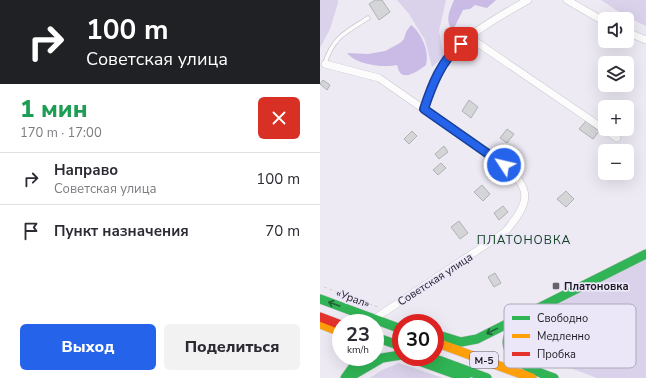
<!DOCTYPE html>
<html lang="ru">
<meta charset="utf-8">
<style>
:root{--surface:#fff;--page:#f2f2f3;--text:#2b2b33;--muted:#7c7c81;--line:#e1e1e2;--accent:#2563eb}
body{margin:0;font-family:"Nunito Sans",sans-serif;background:var(--page);color:var(--text);height:100vh;display:flex;flex-direction:column;font-size:15px;white-space:nowrap}
*{box-sizing:border-box;margin:0}
p{font-size:13px;color:var(--muted)}
.icon{flex:none;width:22px;height:22px;fill:none;stroke:currentColor;stroke-width:2;stroke-linecap:round;stroke-linejoin:round}
.map{position:relative;flex:1;overflow:hidden}
.sheet{display:flex;flex-direction:column;background:var(--surface);width:320px}
.sheet>*{flex:none}
.top-card{background:#202124;color:#fff;overflow:hidden}
.fabs{position:absolute;left:278px;top:12px;display:grid;gap:8px}
.fabs a{display:grid;place-items:center;width:36px;height:36px;border-radius:6px;background:var(--surface);box-shadow:0 4px 16px #0002;font-size:20px}
.speed{position:absolute;left:12px;top:314px;display:flex;gap:8px;font-size:20px;font-weight:700;text-align:center}
.speed>*{display:grid;place-content:center;width:52px;height:52px;border-radius:50%;background:var(--surface);box-shadow:0 4px 16px #0002;line-height:1}
.speed small{font-size:10px;font-weight:400}
.speed .limit{border:6px solid #d22;background:#fff;color:#111}
.pin{position:absolute;display:grid;place-items:center;width:34px;height:34px;color:#fff;margin:-17px;border-radius:8px;box-shadow:0 2px 6px #0006}
.me{position:absolute;width:44px;margin:-22px;rotate:305deg;stroke-linejoin:round;filter:drop-shadow(0 0 3px #0008)}
.turn{display:flex;align-items:center;gap:14px;height:84px;padding:0 20px;font-size:18px}
.turn .icon{width:52px;height:52px;stroke-width:2.5}
.turn b{display:block;font-size:28px;line-height:34px}
.round{display:grid;place-items:center;flex:none;width:42px;height:42px;border-radius:6px;background:var(--page)}
.headline{display:flex;align-items:center;justify-content:space-between;height:68px;padding:0 20px}
h1{font-size:24px;font-weight:800;line-height:30px;color:#1e9e55}
.button{display:flex;gap:8px;margin-top:auto;padding:8px 20px}
.button a{flex:1;height:46px;border-radius:6px;background:var(--accent);color:#fff;font-size:16px;font-weight:800;line-height:46px;text-align:center}
.button a+a{background:var(--page);color:var(--text)}
ul{padding:0;list-style:none}
li{display:flex;align-items:center;gap:12px;height:52px;padding:0 20px;border-top:1px solid var(--line)}
li div{flex:1}
li b{display:block;font-size:15px}
li em{font-style:normal}
main{display:flex;flex:1;min-height:0}
.map>svg:first-child{display:block}
.green{fill:#dad2eb}
.water{fill:#c9bbe5}
.building{fill:#d3d5d7;stroke:#b0b1b4}
.lines{fill:none;stroke-linecap:round;stroke-linejoin:round}
.lane-casing{stroke:#c9c6ce;stroke-width:5}
.street-casing{stroke:#c9c6ce;stroke-width:8}
.fast-casing{stroke:#c9c6ce;stroke-width:10}
.slow-casing{stroke:#c9c6ce;stroke-width:10}
.jam-casing{stroke:#c9c6ce;stroke-width:10}
.path{stroke:#cdcccf;stroke-width:1;stroke-dasharray:3 3;stroke-linecap:butt}
.lane{stroke:#fcfcfd;stroke-width:3.5}
.street{stroke:#fcfcfd;stroke-width:7}
.fast{stroke:#30b455;stroke-width:9}
.slow{stroke:#ff9f0a;stroke-width:9}
.jam{stroke:#e5322d;stroke-width:9}
.oneway{stroke:#266038}
.route-casing{stroke:#184099;stroke-width:10}
.route{stroke:#2563eb;stroke-width:7}
.poi-dot{fill:#66636b;stroke:#ebe6f8;stroke-width:1.5}
.labels{text-anchor:middle;stroke-width:3.5;stroke-linejoin:round;paint-order:stroke}
.shield{fill:#ebe6f8;stroke:#5b5862;stroke-width:1}
.shield-label{font-size:10px;font-weight:bold;fill:#1d1b21}
.street-label{font-size:11px;fill:#1d1b21;stroke:#ebe6f8}
.poi-label{font-size:11px;font-weight:bold;fill:#1d1b21;stroke:#ebe6f8;text-anchor:start}
.neighbourhood-label{font-size:12px;letter-spacing:1px;fill:#12421e;stroke:#ebe6f8}
.key{fill:#ebe6f8;stroke:#ada9b8;stroke-width:1}
.key-label{font-size:11px;fill:#1d1b21}
</style>
<main>
<section class="sheet">
<div class="top-card">
<div class="turn"><svg class="icon" aria-label="right" viewBox="0 0 24 24"><path d="M7 20v-9h11M14 6l5 5-5 5"/></svg><div><b>100 m</b>Советская улица</div></div>
</div>
<div class="headline"><div><h1>1 мин</h1><p>170 m · 17:00</p></div><a class="round" style="background:#d93025;color:#fff"><svg class="icon" aria-label="close" viewBox="0 0 24 24"><path d="M6 6l12 12M18 6L6 18"/></svg></a></div>
<ul>
<li><svg class="icon" aria-label="right" viewBox="0 0 24 24"><path d="M7 20v-9h11M14 6l5 5-5 5"/></svg><div><b>Направо</b><p>Советская улица</p></div><em>100 m</em></li>
<li><svg class="icon" aria-label="arrive" viewBox="0 0 24 24"><path d="M6 21V4h12l-3 4 3 4H6"/></svg><div><b>Пункт назначения</b></div><em>70 m</em></li>
</ul>
<div class="button"><a>Выход</a><a>Поделиться</a></div>
</section>
<div class="map">
<svg width="326" height="378" viewBox="0 0 326 378">
<rect width="100%" height="100%" fill="#edeaf4"/>
<g class="green">
<path d="M0,0H18V3L10,29L0,48Z"/>
<path d="M77,0H126L119,31L124,57L112,67L105,40L89,14Z"/>
<path d="M281,0H326V26L305,16Z"/>
<path d="M326,258V378H277L221,357L207,340L209,323L218,314Z"/>
<path d="M79,363L123,378H50L62,370Z"/>
</g>
<g class="water">
<path d="M134,0H176L167,8L155,5L150,9L143,10L133,30C124,21 130,10 134,0Z"/>
<path d="M91,25C101,32 110,52 106,65C101,69 84,82 79,71C78,69 78,67 77,65C63,68 37,65 27,53L48,54L65,51L80,43L84,39L86,32Z"/>
</g>
<g class="building">
<path d="M55,0H62L70,12L59,20L49,4Z"/>
<path d="M3,80L10,85L7,90L0,84Z"/>
<path d="M149,100L158,107L151,118L142,111Z"/>
<path d="M266,121L279,131L273,139L259,129Z"/>
<path d="M187,129L194,134L187,143L180,138Z"/>
<path d="M92,131L97,136L89,144L84,139Z"/>
<path d="M124,146L128,152L119,159L115,154Z"/>
<path d="M121,163L126,168L118,175L113,170Z"/>
<path d="M162,185L170,194L163,201L154,192Z"/>
<path d="M246,191L254,199L246,207L237,199Z"/>
<path d="M183,206L188,212L179,220L174,213Z"/>
<path d="M139,221L148,233L140,239L131,227Z"/>
<path d="M175,273L181,283L174,287L168,277Z"/>
</g>
<g class="lines">
<defs>
<path id="lane" d="M5,63C13,37 26,32 48,18"/>
<g id="street">
<path d="M247,0L285,22"/>
<path d="M307,32L326,40"/>
<path d="M149,37L297,138"/>
<path d="M5,64L59,78L184,165C215,190 208,205 185,232L54,319"/>
<path d="M104,109C107,100 109,90 113,82C130,43 172,20 208,0"/>
</g>
<g id="fast">
<path d="M0,299L81,329"/>
<path d="M199,320C167,353 208,369 234,378"/>
<path d="M115,334L141,342L157,339L326,254"/>
<path d="M55,337L81,346"/>
<path d="M88,357L146,378"/>
<path d="M110,357L167,378"/>
<path d="M25,378L35,364L36,357"/>
<path d="M28,378L62,358L81,355"/>
</g>
<g id="slow">
<path d="M0,324L21,332"/>
<path d="M115,342L212,378"/>
</g>
<path id="jam" d="M0,317L21,325"/>
</defs>
<use href="#lane" class="lane-casing"/>
<use href="#street" class="street-casing"/>
<use href="#fast" class="fast-casing"/>
<use href="#slow" class="slow-casing"/>
<use href="#jam" class="jam-casing"/>
<path class="path" d="M4,287L58,307"/>
<use href="#lane" class="lane"/>
<use href="#street" class="street"/>
<use href="#fast" class="fast"/>
<use href="#slow" class="slow"/>
<use href="#jam" class="jam"/>
</g>
<defs><path id="oneway-shaft" d="M-6 0H5M1.5-3L5.5 0L1.5 3" fill="none" stroke-width="1.6" stroke-linecap="round" stroke-linejoin="round"/></defs>
<g class="oneway">
<use href="#oneway-shaft" transform="translate(14 304) rotate(-160)"/>
<use href="#oneway-shaft" transform="translate(172 331) rotate(154)"/>
</g>
<g class="lines">
<defs>
<path id="route" d="M141,44C121,61 112,85 104,109L184,165"/>
</defs>
<use href="#route" class="route-casing"/>
<use href="#route" class="route"/>
</g>
<rect class="poi-dot" x="232" y="282" width="8" height="8" rx="2"/>
<g class="labels">
<rect class="shield" x="150" y="352" width="28" height="16" rx="3"/>
<g class="shield-label">
<text x="164" y="364">М-5</text>
</g>
<g class="street-label">
<text transform="translate(115 279) rotate(-33)" y="4">Советская улица</text>
<text transform="translate(33 298) rotate(20)" y="4">«Урал»</text>
</g>
<g class="poi-label">
<text x="244" y="290">Платоновка</text>
</g>
<g class="neighbourhood-label">
<text x="204" y="244">ПЛАТОНОВКА</text>
</g>
</g>
<rect x="184" y="304" width="132" height="64" rx="6" class="key"/>
<rect x="192" y="316" width="18" height="4" fill="#30b455"/>
<rect x="192" y="334" width="18" height="4" fill="#ff9f0a"/>
<rect x="192" y="352" width="18" height="4" fill="#e5322d"/>
<g class="key-label">
<text x="217" y="322">Свободно</text>
<text x="217" y="340">Медленно</text>
<text x="217" y="358">Пробка</text>
</g>
</svg>
<div class="fabs">
<a><svg class="icon" aria-label="sound" viewBox="0 0 24 24"><path d="M4 9h4l5-4v14l-5-4H4zM17 9q2 3 0 6"/></svg></a>
<a><svg class="icon" aria-label="layers" viewBox="0 0 24 24"><path d="M12 4l9 5-9 5-9-5zM3 14l9 5 9-5"/></svg></a>
<a>+</a>
<a>−</a>
</div>
<div class="speed"><div>23<small>km/h</small></div><div class="limit">30</div></div>
<div class="pin" style="left:141px;top:44px;background:#d93025"><svg class="icon" aria-label="arrive" viewBox="0 0 24 24"><path d="M6 21V4h12l-3 4 3 4H6"/></svg></div>
<svg class="me" style="left:184px;top:165px" viewBox="-20 -20 40 40"><circle r="17" fill="#2563eb" stroke="#fff" stroke-width="3"/><path d="M0-11L8 9 0 5-8 9z" fill="#fff"/></svg>
</div>
</main>
